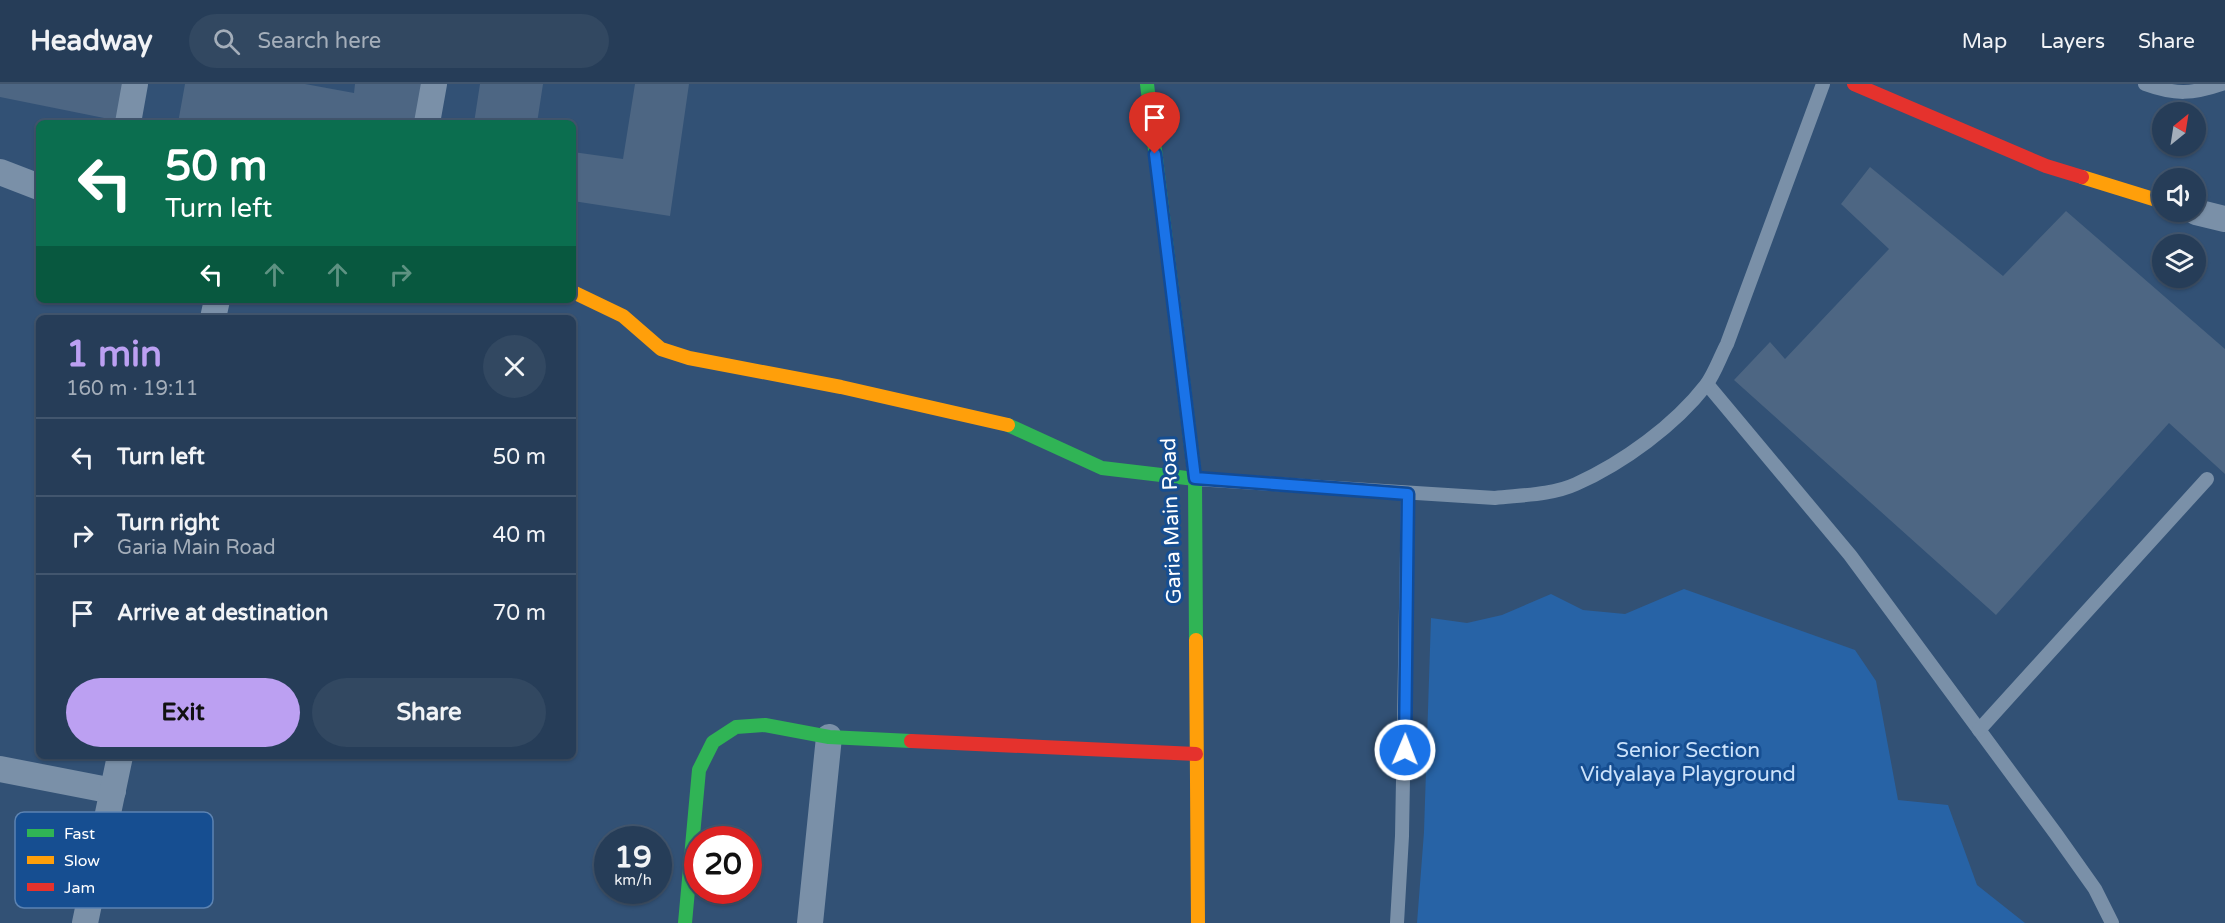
<!DOCTYPE html>
<meta charset="utf-8">
<style>
:root{--surface:#263d58;--page:#324861;--text:#f1f3f6;--muted:#a4aeba;--line:#42566e;--accent:#bca0f2}
body{margin:0;font-family:"Varela Round",sans-serif;background:var(--page);color:var(--text);height:100vh;display:flex;flex-direction:column;font-size:22px;white-space:nowrap}
*{box-sizing:border-box;margin:0}
p{font-size:20px;color:var(--muted)}
.icon{flex:none;width:33px;height:33px;fill:none;stroke:currentColor;stroke-width:2;stroke-linecap:round;stroke-linejoin:round}
.map{position:relative;flex:1;overflow:hidden}
.sheet{position:absolute;left:36px;top:231px;width:540px;height:444px;display:flex;flex-direction:column;background:var(--surface);border-radius:9px;box-shadow:0 2px 4px #0004,0 0 0 2px var(--line)}
.sheet>*{flex:none}
.top-card{position:absolute;left:36px;top:36px;width:540px;height:183px;border-radius:9px;box-shadow:0 2px 4px #0004,0 0 0 2px var(--line);background:#0b6e4f;color:#fff;overflow:hidden}
.needle{width:39px;rotate:30deg}
.fabs{position:absolute;left:2152px;top:18px;display:grid;gap:12px}
.fabs a{display:grid;place-items:center;width:54px;height:54px;border-radius:50%;background:var(--surface);box-shadow:0 2px 4px #0004,0 0 0 2px var(--line);font-size:30px}
.speed{position:absolute;left:594px;top:742px;display:flex;gap:12px;font-size:30px;font-weight:700;text-align:center}
.speed>*{display:grid;place-content:center;width:78px;height:78px;border-radius:50%;background:var(--surface);box-shadow:0 2px 4px #0004,0 0 0 2px var(--line);line-height:1}
.speed small{font-size:15px;font-weight:400}
.speed .limit{border:9px solid #d22;background:#fff;color:#111}
.pin{position:absolute;display:grid;place-items:center;width:51px;height:51px;color:#fff;margin:-62px -26px;border-radius:50% 50% 50% 0;rotate:-45deg;box-shadow:0 0 6px #0007}
.pin .icon{rotate:45deg}
.me{position:absolute;width:66px;margin:-33px;rotate:1deg;stroke-linejoin:round;filter:drop-shadow(0 0 4px #0008)}
.turn{display:flex;align-items:center;gap:21px;height:126px;padding:0 30px;font-size:27px}
.turn .icon{width:78px;height:78px;stroke-width:2.5}
.turn b{display:block;font-size:42px;line-height:51px}
.lanes{display:flex;align-items:center;height:57px;padding:0 30px;background:#0003;justify-content:center;gap:30px;direction:ltr}
.lanes .off{opacity:.35}
.round{display:grid;place-items:center;flex:none;width:63px;height:63px;border-radius:32px;background:var(--page)}
.headline{display:flex;align-items:center;justify-content:space-between;height:102px;padding:0 30px}
h1{font-size:36px;font-weight:700;line-height:45px;color:var(--accent)}
.primary-button{display:flex;gap:12px;margin-top:auto;padding:12px 30px}
.primary-button a{flex:1;height:69px;border-radius:36px;background:var(--accent);color:#111;font-size:24px;font-weight:700;line-height:69px;text-align:center}
.primary-button a+a{background:var(--page);color:var(--text)}
ul{padding:0;list-style:none}
li{display:flex;align-items:center;gap:18px;height:78px;padding:0 30px;border-top:2px solid var(--line)}
li div{flex:1}
li b{display:block;font-size:22px}
li em{font-style:normal}
header{display:flex;align-items:center;gap:36px;box-sizing:border-box;height:84px;padding:0 30px;background:var(--surface);border-bottom:2px solid var(--line)}
header strong{font-size:28px}
nav{display:flex;gap:33px;margin-inline-start:auto;font-size:21px}
.search{width:420px;height:54px;background:var(--page);display:flex;align-items:center;gap:15px;box-sizing:border-box;padding:0 21px;border-radius:33px;color:var(--muted);font-size:22px}
.map>svg:first-child{display:block}
.green{fill:#2763a6}
.building{fill:#4d6683}
.lines{fill:none;stroke-linecap:round;stroke-linejoin:round}
.lane{stroke:#7a90a8;stroke-width:14}
.street{stroke:#7a90a8;stroke-width:26}
.fast{stroke:#30b455;stroke-width:14}
.slow{stroke:#ff9f0a;stroke-width:14}
.jam{stroke:#e5322d;stroke-width:14}
.route-casing{stroke:#114b97;stroke-width:15}
.route{stroke:#1a73e8;stroke-width:10}
.labels{text-anchor:middle;stroke-width:6;stroke-linejoin:round;paint-order:stroke}
.street-label{font-size:21px;fill:#fff;stroke:#164e91}
.park-label{font-size:21px;fill:#cbe2fb;stroke:#164e91}
.key{fill:#164e91;stroke:#5c83b2;stroke-width:1.5}
.key-label{font-size:16px;fill:#fff}
</style>
<header>
<strong>Headway</strong>
<div class="search"><svg class="icon" aria-label="search" viewBox="0 0 24 24"><circle cx="10" cy="10" r="6"/><path d="M15 15l6 6"/></svg>Search here</div>
<nav><a>Map</a><a>Layers</a><a>Share</a></nav>
</header>
<div class="map">
<svg width="2225" height="839" viewBox="0 0 2225 839">
<rect width="100%" height="100%" fill="#325175"/>
<path class="green" d="M1684,505L1855,566L1876,597L1898,716L1948,721L1977,801L2025,839H1417L1424,748L1431,534L1467,539L1502,531L1551,510L1583,526L1625,530Z"/>
<g class="building">
<path d="M0,0H126L119,37L0,13Z"/>
<path d="M185,0H305L354,9L355,0H429L422,39H178Z"/>
<path d="M480,0H543L537,39H474Z"/>
<path d="M635,0H689L670,132L573,117V68L623,75Z"/>
<path d="M1870,83L2003,192L2066,127L2225,265V390L2169,339L1996,531L1734,296L1770,258L1785,275L1889,165L1841,120Z"/>
</g>
<g class="lines">
<g class="lane">
<path d="M2145,0C2175,11 2193,10 2222,0"/>
<path d="M1707,300L1850,471L2056,750L2095,805L2112,839"/>
<path d="M1195,395L1495,414C1522,411 1552,411 1576,400C1623,379 1675,341 1706,301C1715,289 1720,273 1727,260L1823,0"/>
<path d="M1979,646L2207,395"/>
<path d="M1397,839L1402,752L1408,410"/>
</g>
<g class="street">
<path d="M128,39L135,0"/>
<path d="M427,39L434,0"/>
<path d="M0,88L39,103"/>
<path d="M2196,128L2225,135"/>
<path d="M213,234L217,216"/>
<path d="M0,685L113,707"/>
<path d="M85,839L120,672"/>
<path d="M810,839L829,653"/>
</g>
<g class="fast">
<path d="M1147,0L1195,395L1196,556"/>
<path d="M1008,341L1102,384L1195,395"/>
<path d="M685,839L699,686L713,658L736,643L765,641L829,653L911,657"/>
</g>
<g class="slow">
<path d="M2082,93L2163,118"/>
<path d="M573,208L623,232L661,265L689,274L841,303L1008,341"/>
<path d="M1196,556L1198,839"/>
</g>
<g class="jam">
<path d="M1854,0L2046,82L2082,93"/>
<path d="M911,657L1196,670"/>
</g>
</g>
<g class="lines">
<defs>
<path id="route" d="M1155,70L1195,394L1408,410L1405,666"/>
</defs>
<use href="#route" class="route-casing"/>
<use href="#route" class="route"/>
</g>
<g class="labels">
<g class="street-label">
<text transform="translate(1171 437) rotate(-92)" y="7">Garia Main Road</text>
</g>
<g class="park-label">
<text x="1688" y="673">Senior Section<tspan x="1688" dy="24">Vidyalaya Playground</tspan></text>
</g>
</g>
<rect x="15" y="728" width="198" height="96" rx="9" class="key"/>
<rect x="27" y="745" width="27" height="8" fill="#30b455"/>
<rect x="27" y="772" width="27" height="8" fill="#ff9f0a"/>
<rect x="27" y="799" width="27" height="8" fill="#e5322d"/>
<g class="key-label">
<text x="64" y="755">Fast</text>
<text x="64" y="782">Slow</text>
<text x="64" y="809">Jam</text>
</g>
</svg>
<div class="fabs">
<a><svg class="needle" viewBox="-14 -14 28 28"><path d="M0-13l5 13h-10z" fill="#e53935"/><path d="M0 13l5-13h-10z" fill="#a4aeba"/></svg></a>
<a><svg class="icon" aria-label="sound" viewBox="0 0 24 24"><path d="M4 9h4l5-4v14l-5-4H4zM17 9q2 3 0 6"/></svg></a>
<a><svg class="icon" aria-label="layers" viewBox="0 0 24 24"><path d="M12 4l9 5-9 5-9-5zM3 14l9 5 9-5"/></svg></a>
</div>
<div class="speed"><div>19<small>km/h</small></div><div class="limit">20</div></div>
<div class="pin" style="left:1155px;top:70px;background:#d93025"><svg class="icon" aria-label="arrive" viewBox="0 0 24 24"><path d="M6 21V4h12l-3 4 3 4H6"/></svg></div>
<svg class="me" style="left:1405px;top:666px" viewBox="-20 -20 40 40"><circle r="17" fill="#1a73e8" stroke="#fff" stroke-width="3"/><path d="M0-11L8 9 0 5-8 9z" fill="#fff"/></svg>
<div class="top-card">
<div class="turn"><svg class="icon" aria-label="left" viewBox="0 0 24 24"><path d="M17 20v-9H6M10 6l-5 5 5 5"/></svg><div><b>50 m</b>Turn left</div></div>
<div class="lanes"><svg class="icon" aria-label="left" viewBox="0 0 24 24"><path d="M17 20v-9H6M10 6l-5 5 5 5"/></svg><svg class="icon off" aria-label="ahead" viewBox="0 0 24 24"><path d="M12 20V5M6 11l6-6 6 6"/></svg><svg class="icon off" aria-label="ahead" viewBox="0 0 24 24"><path d="M12 20V5M6 11l6-6 6 6"/></svg><svg class="icon off" aria-label="right" viewBox="0 0 24 24"><path d="M7 20v-9h11M14 6l5 5-5 5"/></svg></div>
</div>
<section class="sheet">
<div class="headline"><div><h1>1 min</h1><p>160 m · 19:11</p></div><a class="round"><svg class="icon" aria-label="close" viewBox="0 0 24 24"><path d="M6 6l12 12M18 6L6 18"/></svg></a></div>
<ul>
<li><svg class="icon" aria-label="left" viewBox="0 0 24 24"><path d="M17 20v-9H6M10 6l-5 5 5 5"/></svg><div><b>Turn left</b></div><em>50 m</em></li>
<li><svg class="icon" aria-label="right" viewBox="0 0 24 24"><path d="M7 20v-9h11M14 6l5 5-5 5"/></svg><div><b>Turn right</b><p>Garia Main Road</p></div><em>40 m</em></li>
<li><svg class="icon" aria-label="arrive" viewBox="0 0 24 24"><path d="M6 21V4h12l-3 4 3 4H6"/></svg><div><b>Arrive at destination</b></div><em>70 m</em></li>
</ul>
<div class="primary-button"><a>Exit</a><a>Share</a></div>
</section>
</div>
